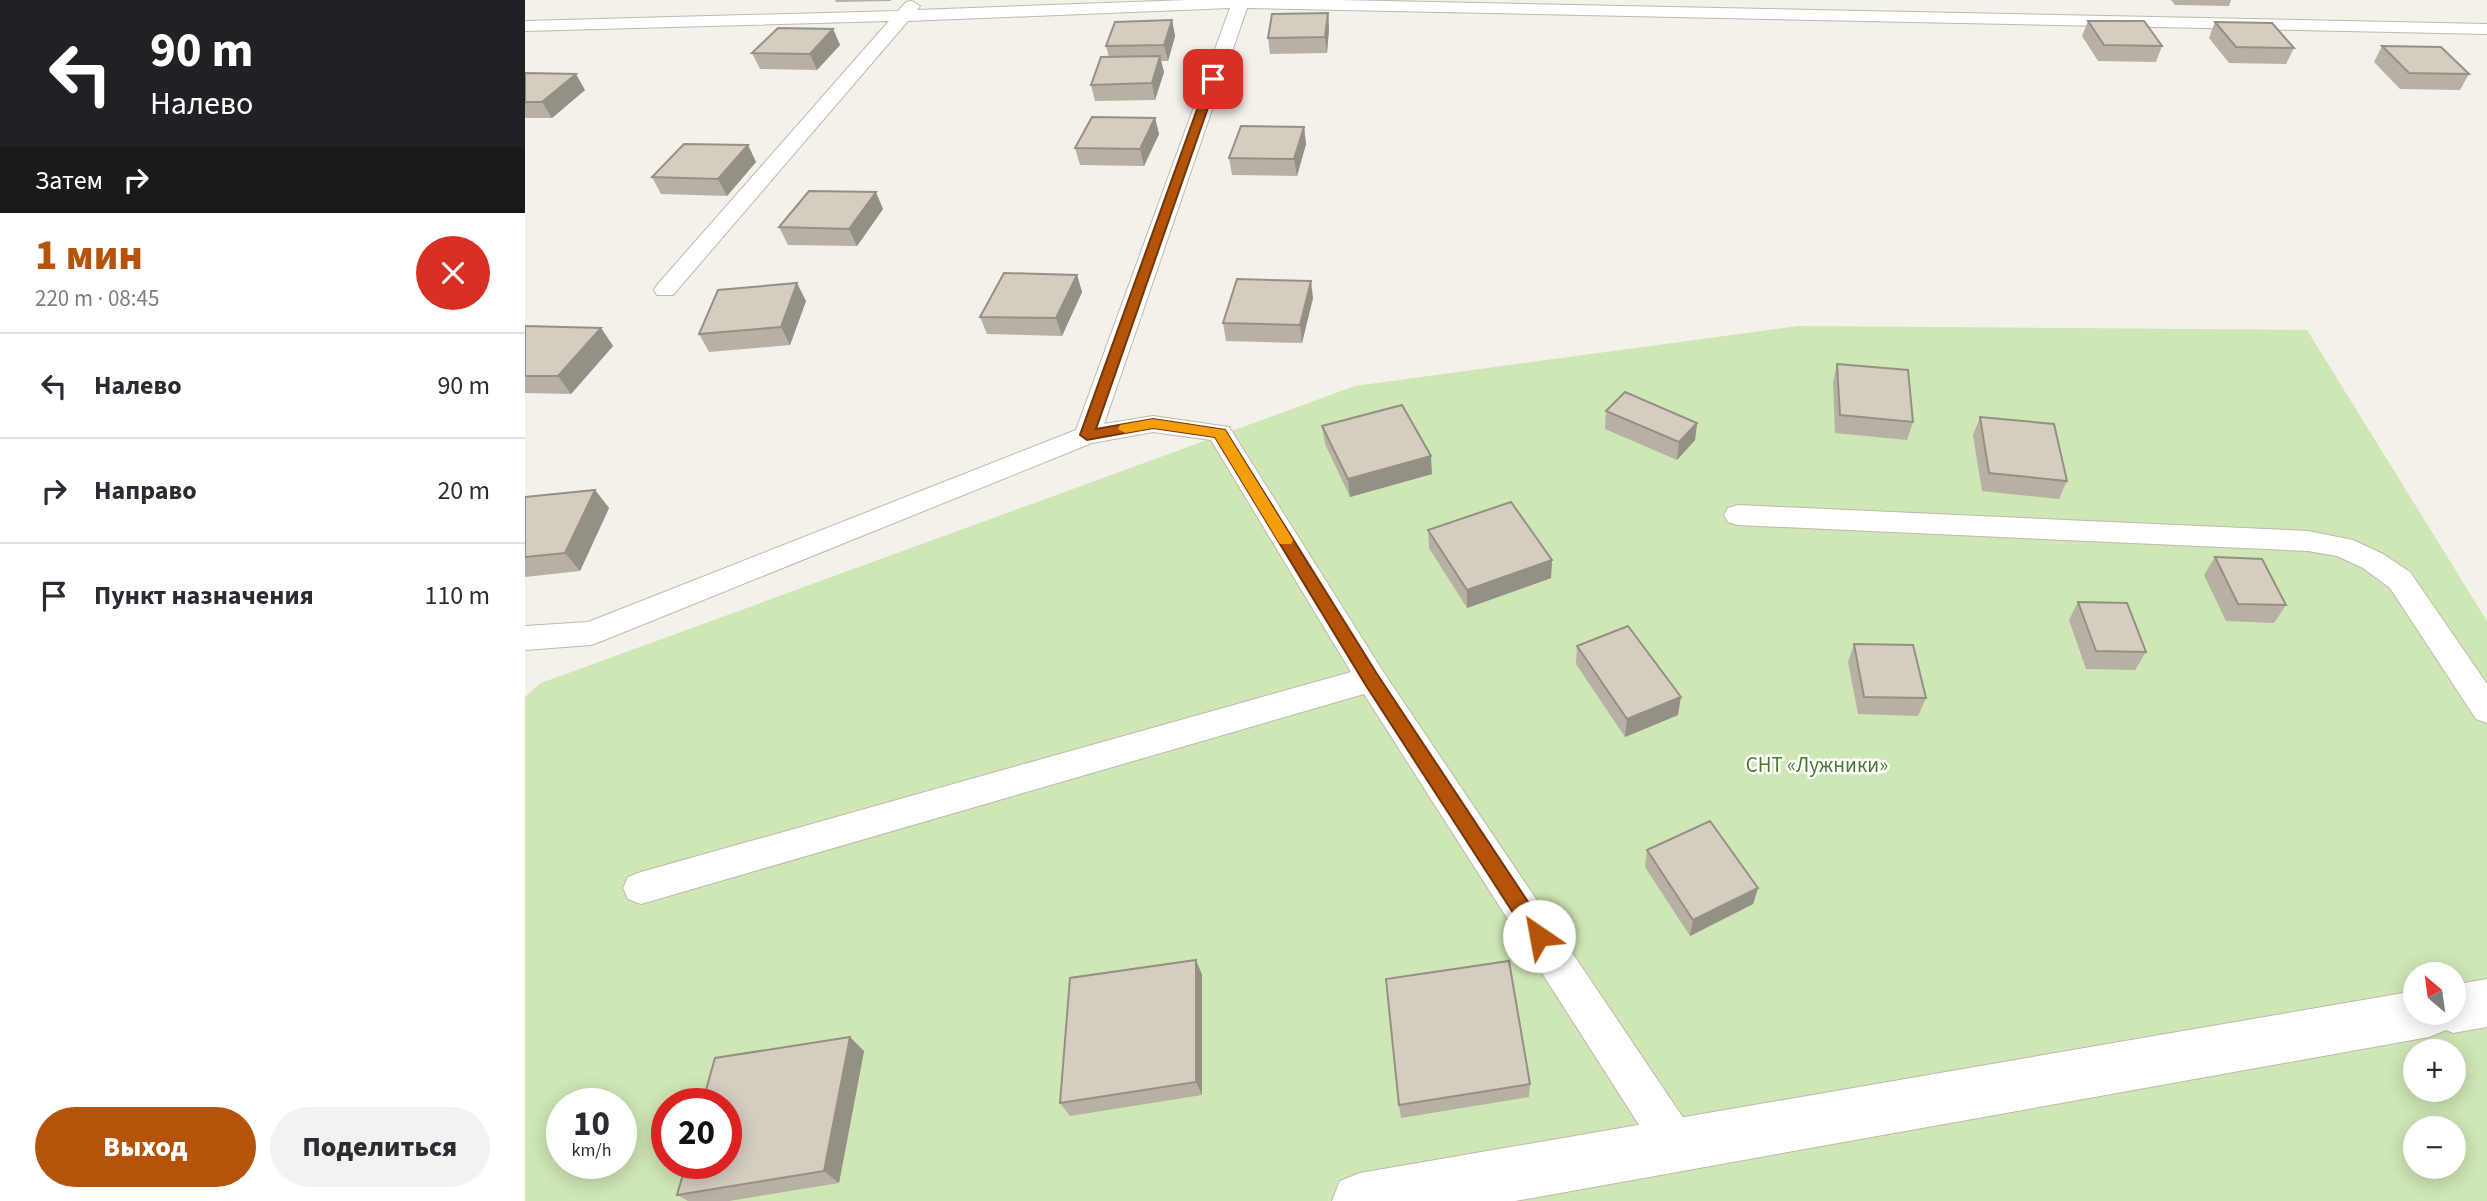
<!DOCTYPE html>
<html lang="ru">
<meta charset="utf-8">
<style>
:root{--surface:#fff;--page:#f2f2f3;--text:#2b2b33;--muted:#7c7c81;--line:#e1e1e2;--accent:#b45309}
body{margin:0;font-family:"Source Sans 3",sans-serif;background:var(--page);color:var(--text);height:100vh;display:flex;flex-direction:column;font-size:26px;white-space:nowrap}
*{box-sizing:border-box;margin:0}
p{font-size:23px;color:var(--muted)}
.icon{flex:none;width:38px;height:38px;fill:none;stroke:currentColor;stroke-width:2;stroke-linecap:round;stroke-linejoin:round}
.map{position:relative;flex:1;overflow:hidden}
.details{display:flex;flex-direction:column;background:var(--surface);width:525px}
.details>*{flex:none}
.hud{background:#202124;color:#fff;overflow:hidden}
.needle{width:46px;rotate:331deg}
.fabs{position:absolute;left:1878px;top:962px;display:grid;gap:14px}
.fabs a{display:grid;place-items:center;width:63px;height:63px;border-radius:50%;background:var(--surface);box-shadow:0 4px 18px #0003;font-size:35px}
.speed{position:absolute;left:21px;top:1088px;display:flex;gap:14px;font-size:35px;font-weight:700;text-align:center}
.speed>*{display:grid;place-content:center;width:91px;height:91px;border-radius:50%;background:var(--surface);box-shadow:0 4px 18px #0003;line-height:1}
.speed small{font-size:18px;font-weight:400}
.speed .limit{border:10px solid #d22;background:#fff;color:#111}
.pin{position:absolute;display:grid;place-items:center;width:60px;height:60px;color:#fff;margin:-30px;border-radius:14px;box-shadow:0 4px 10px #0006}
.me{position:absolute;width:77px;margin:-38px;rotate:327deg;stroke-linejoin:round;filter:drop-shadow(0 0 5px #0008)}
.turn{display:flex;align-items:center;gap:24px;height:147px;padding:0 35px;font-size:32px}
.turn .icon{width:91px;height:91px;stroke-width:2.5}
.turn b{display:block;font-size:49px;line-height:60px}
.then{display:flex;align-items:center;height:66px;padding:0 35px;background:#0003;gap:14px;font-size:26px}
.round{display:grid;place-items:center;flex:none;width:74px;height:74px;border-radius:37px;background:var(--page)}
.headline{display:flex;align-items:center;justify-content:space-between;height:119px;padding:0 35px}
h1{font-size:42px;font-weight:800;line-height:52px;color:var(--accent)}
.primary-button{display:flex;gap:14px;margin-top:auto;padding:14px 35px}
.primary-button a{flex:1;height:80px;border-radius:42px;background:var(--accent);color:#fff;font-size:28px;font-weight:800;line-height:80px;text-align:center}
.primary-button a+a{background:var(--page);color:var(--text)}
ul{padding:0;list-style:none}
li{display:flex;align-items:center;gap:21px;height:105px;padding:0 35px;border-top:2px solid var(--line)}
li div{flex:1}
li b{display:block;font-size:26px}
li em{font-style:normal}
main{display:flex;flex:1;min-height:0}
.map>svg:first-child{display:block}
.green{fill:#cfe6b5;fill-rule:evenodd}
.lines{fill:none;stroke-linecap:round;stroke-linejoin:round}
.lane-casing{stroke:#bfb9ad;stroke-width:2}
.street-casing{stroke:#bfb9ad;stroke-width:2}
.lane{fill:#fff;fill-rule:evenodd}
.street{fill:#fff;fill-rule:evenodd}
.wall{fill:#b7b0a5}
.shaded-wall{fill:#959086}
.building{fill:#d5cdc0;stroke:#959086;stroke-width:2}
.route{fill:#b45309;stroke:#753606;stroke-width:2}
.slow{fill:#f59e0b}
.labels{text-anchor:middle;stroke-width:5;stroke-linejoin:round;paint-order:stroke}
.park-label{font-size:21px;fill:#49772e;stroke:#fff}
</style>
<main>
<section class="details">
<div class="hud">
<div class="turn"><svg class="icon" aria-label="left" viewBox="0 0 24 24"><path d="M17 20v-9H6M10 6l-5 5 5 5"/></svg><div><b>90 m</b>Налево</div></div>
<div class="then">Затем<svg class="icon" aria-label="right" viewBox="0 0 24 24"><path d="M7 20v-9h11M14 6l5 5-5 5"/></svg></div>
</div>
<div class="headline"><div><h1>1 мин</h1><p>220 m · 08:45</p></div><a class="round" style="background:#d93025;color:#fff"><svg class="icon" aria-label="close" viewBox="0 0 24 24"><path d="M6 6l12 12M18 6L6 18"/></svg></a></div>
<ul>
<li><svg class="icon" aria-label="left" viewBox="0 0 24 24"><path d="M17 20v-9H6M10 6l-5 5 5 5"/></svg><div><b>Налево</b></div><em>90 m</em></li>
<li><svg class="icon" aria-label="right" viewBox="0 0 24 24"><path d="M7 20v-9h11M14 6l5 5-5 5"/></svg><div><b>Направо</b></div><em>20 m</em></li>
<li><svg class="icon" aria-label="arrive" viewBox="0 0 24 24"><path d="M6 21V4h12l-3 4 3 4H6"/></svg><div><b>Пункт назначения</b></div><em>110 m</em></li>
</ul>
<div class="primary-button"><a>Выход</a><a>Поделиться</a></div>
</section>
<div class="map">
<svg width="1962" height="1201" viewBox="0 0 1962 1201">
<rect width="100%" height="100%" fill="#f4f1ea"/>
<path class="green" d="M1273,326L1782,330L1962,621V1201H0V697L16,683L830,386ZM1890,975H1928V1013H1890ZM1890,1052H1928V1090H1890ZM37,1104H96V1164H37ZM142,1104H201V1164H142ZM1890,1129H1928V1167H1890Z"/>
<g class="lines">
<defs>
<g id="lane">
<path d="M662,0H813L1962,24V34L722,8L579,424L628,416L704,427L857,670L1167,1131L1173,1146L1167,1161L1152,1167L1137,1161L839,694L116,904L103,899L98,888L103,877L116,872L826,672L686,440L628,432L567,443L77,641L66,645L0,650V626L63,622L551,430L705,8L383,21L148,295H132L129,290L132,285L364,21L0,31V21L373,11L381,2L387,1L395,6L392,10Z"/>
<path d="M1213,505L1783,531L1828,540L1858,554L1885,572L1962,684V723L1951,719L1865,588L1838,568L1812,556L1783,551L1213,525L1203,522L1199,515L1203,508Z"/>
</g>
<path id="street" d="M1962,979V1027L1928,1033L1921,1030L1904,1037L990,1201H807L815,1181L835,1173L1890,991V1013H1928V985Z"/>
</defs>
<use href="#lane" class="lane-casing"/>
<use href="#street" class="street-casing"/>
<use href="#lane" class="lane"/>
<use href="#street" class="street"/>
</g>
<g class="wall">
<path d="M310,0H366V1L311,2Z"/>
<path d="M1646,0H1706L1704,6L1650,5Z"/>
<path d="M803,13L804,29L802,53L745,54L743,38Z"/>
<path d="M647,20L650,36L643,61H636L639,72L630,100L570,101L566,85L584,57L581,46Z"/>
<path d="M1563,21L1637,46L1631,62L1573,61L1557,36Z"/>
<path d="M1690,22L1769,48L1761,64L1704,63L1684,38Z"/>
<path d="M308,29L315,45L292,70L235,69L227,53Z"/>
<path d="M1857,46L1944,74L1935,90L1875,89L1849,62Z"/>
<path d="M0,73L60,90L27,118H0Z"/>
<path d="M630,118L634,134L619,166L555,165L550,148Z"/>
<path d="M779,127L781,144L772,176L707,175L704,158Z"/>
<path d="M223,145L231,162L202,196L136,194L127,177Z"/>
<path d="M358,209L332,246L263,245L254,227Z"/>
<path d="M552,275L557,292L537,336L462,334L455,317Z"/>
<path d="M788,298L777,343L701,341L698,323Z"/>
<path d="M281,301L265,345L184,352L174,334Z"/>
<path d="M0,326L76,328L88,346L46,394L0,393Z"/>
<path d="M1312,364L1388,422L1382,440L1310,433L1308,382Z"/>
<path d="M1081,411L1172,423L1170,440L1152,460L1080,429Z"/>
<path d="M1455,417L1542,481L1534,499L1457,491L1448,435Z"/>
<path d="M797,426L907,474L825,497L800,444Z"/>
<path d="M70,490L84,508L55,571L0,577V497Z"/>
<path d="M903,530L1027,560L1026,578L942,608L904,548Z"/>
<path d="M1690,557L1761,605L1749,623L1701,621L1679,575Z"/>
<path d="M1553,602L1621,652L1610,670L1561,669L1544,620Z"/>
<path d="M1329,644L1401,698L1393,716L1333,714L1323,662Z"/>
<path d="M1052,646L1153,715L1100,737L1051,664Z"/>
<path d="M1122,850L1233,888L1228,904L1165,936L1120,867Z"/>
<path d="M671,960L677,975V1095L545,1116L535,1103Z"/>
<path d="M339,1051L314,1183L204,1201H163L152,1195Z"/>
<path d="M1005,1084L1004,1097L876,1118L874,1105Z"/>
</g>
<g class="shaded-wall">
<path d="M803,13L804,29L802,53L800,37Z"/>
<path d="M647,20L650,36L643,61L639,45Z"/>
<path d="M308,29L315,45L292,70L285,54Z"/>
<path d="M635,56L639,72L630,100L627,83Z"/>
<path d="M51,74L60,90L27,118L17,102Z"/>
<path d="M630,118L634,134L619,166L615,149Z"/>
<path d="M779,127L781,144L772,176L769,159Z"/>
<path d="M223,145L231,162L202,196L193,179Z"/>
<path d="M351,192L358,209L332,246L324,229Z"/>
<path d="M552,275L557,292L537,336L531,318Z"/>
<path d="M786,281L788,298L777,343L775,325Z"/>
<path d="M272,283L281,301L265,345L256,327Z"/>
<path d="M76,328L88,346L46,394L33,376Z"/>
<path d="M1172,423L1170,440L1152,460L1154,442Z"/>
<path d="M906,456L907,474L825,497L823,479Z"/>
<path d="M70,490L84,508L55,571L40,553Z"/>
<path d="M1027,560L1026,578L942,608V590Z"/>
<path d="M1156,697L1153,715L1100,737L1102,719Z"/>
<path d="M1233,888L1228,904L1165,936L1168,920Z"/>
<path d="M671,960L677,975V1095L671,1082Z"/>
<path d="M325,1037L339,1051L314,1183L299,1171Z"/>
</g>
<g class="building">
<path d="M803,13L800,37L743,38L747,14Z"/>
<path d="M647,20L639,45L581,46L590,22Z"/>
<path d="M1563,21H1619L1637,46L1579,45Z"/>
<path d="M1690,22L1747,23L1769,48L1711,47Z"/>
<path d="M253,28L308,29L285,54L227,53Z"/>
<path d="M1857,46L1916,47L1944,74L1884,73Z"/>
<path d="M635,56L627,83L566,85L576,57Z"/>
<path d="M0,73L51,74L17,102H0Z"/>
<path d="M567,117L630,118L615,149L550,148Z"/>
<path d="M716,126L779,127L769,159L704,158Z"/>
<path d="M159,144L223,145L193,179L127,177Z"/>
<path d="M284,191L351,192L324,229L254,227Z"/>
<path d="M479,273L552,275L531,318L455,317Z"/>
<path d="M712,279L786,281L775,325L698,323Z"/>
<path d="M272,283L256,327L174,334L193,290Z"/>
<path d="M0,326L76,328L33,376H0Z"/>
<path d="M1312,364L1383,370L1388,422L1315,415Z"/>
<path d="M1100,392L1172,423L1154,442L1081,411Z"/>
<path d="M877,405L906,456L823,479L797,426Z"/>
<path d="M1455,417L1529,424L1542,481L1464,473Z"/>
<path d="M70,490L40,553L0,557V497Z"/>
<path d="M986,502L1027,560L942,590L903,530Z"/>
<path d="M1690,557L1737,559L1761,605L1713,604Z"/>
<path d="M1553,602L1602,603L1621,652L1571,651Z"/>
<path d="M1103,626L1156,697L1102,719L1052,646Z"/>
<path d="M1329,644L1388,645L1401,698L1339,697Z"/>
<path d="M1185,821L1233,888L1168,920L1122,850Z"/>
<path d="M671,960V1082L535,1103L545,978Z"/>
<path d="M984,961L1005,1084L874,1105L861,979Z"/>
<path d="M325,1037L299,1171L152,1195L161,1164H201V1104H177L190,1058Z"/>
</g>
<path class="route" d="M688,76L693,79L571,429L628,419L700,430L852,674L1021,929L1024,936L1021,942L1014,945L1007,942L840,684L690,437L628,428L562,440L555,435L683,79Z"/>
<path class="slow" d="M628,419L700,430L768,540L766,544H755L690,437L628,428L600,433L593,429L595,425Z"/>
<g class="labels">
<g class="park-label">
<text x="1292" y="772">СНТ «Лужники»</text>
</g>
</g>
</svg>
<div class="fabs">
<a><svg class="needle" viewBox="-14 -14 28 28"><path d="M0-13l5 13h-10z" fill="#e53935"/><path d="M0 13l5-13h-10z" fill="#7c7c81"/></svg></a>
<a>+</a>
<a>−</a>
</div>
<div class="speed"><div>10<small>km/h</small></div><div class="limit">20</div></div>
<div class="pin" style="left:688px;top:79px;background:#d93025"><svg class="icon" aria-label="arrive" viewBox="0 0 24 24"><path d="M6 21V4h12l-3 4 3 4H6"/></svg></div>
<svg class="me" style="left:1014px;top:936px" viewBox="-20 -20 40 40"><circle r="19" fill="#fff"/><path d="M0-13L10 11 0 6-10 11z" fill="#b45309"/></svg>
</div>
</main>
